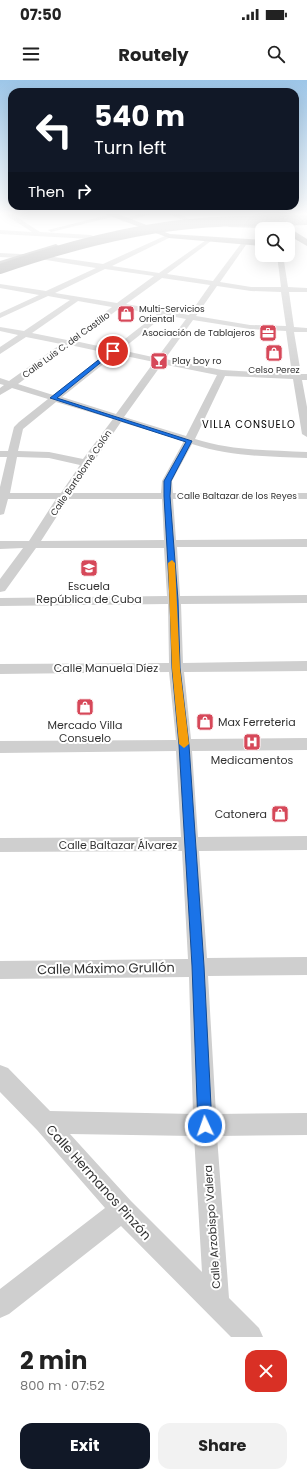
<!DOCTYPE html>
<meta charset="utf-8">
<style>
:root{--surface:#fff;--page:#f2f2f2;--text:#222;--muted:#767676;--accent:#111827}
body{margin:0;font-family:Poppins,sans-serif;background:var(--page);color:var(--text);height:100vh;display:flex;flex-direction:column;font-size:15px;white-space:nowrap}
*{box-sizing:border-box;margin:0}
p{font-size:13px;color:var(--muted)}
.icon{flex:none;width:22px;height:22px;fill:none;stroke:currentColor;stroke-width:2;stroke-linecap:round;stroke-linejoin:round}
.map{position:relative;height:1257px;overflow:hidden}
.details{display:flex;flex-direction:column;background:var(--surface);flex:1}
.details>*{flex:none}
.top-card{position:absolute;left:8px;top:8px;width:291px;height:122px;border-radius:12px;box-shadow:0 4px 16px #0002;background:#111827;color:#fff;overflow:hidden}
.fabs{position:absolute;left:255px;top:142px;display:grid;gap:8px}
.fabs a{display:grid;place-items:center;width:40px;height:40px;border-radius:8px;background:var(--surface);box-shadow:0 4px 16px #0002;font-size:20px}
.pin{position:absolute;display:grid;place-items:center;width:34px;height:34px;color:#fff;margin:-17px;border:2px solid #fff;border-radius:50%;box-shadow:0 1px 4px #0007}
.me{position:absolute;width:44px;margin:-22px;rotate:357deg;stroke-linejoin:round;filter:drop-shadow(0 0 3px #0008)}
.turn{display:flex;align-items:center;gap:14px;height:84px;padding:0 20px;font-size:18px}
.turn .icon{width:52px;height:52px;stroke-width:2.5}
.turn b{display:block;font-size:28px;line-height:34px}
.then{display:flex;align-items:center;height:38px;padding:0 20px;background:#0003;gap:8px;font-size:15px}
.round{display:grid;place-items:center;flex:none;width:42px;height:42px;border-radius:12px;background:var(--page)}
.overview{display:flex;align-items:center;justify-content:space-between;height:68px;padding:0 20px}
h1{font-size:24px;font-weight:700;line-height:30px}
.action{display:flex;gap:8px;margin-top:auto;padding:8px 20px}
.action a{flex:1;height:46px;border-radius:12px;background:var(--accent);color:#fff;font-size:16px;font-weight:700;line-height:46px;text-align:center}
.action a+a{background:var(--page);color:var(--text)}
.status{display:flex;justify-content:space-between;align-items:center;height:28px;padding:0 20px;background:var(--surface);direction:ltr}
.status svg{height:11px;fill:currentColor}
header{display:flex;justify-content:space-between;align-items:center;height:52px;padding:0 20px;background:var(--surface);font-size:18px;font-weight:700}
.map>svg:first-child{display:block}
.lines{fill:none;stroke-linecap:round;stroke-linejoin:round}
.minor{fill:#cfcfcf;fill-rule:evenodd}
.major{fill:#aaa;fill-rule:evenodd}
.highway-bridge{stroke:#999;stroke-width:10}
.route{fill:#1a73e8;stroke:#114b97}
.slow{fill:#f59e0b}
.labels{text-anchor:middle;stroke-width:4;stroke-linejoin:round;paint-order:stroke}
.far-poi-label{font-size:9px;fill:#323232;stroke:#fff;text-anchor:start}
.far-street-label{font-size:9px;fill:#323232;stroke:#fff}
.far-neighbourhood-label{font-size:10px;letter-spacing:1px;fill:#000;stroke:#fff}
.poi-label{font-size:11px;fill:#323232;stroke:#fff}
.street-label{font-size:11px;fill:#323232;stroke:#fff}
.near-street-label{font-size:13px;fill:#323232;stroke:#fff}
</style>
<div class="status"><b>07:50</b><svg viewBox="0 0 49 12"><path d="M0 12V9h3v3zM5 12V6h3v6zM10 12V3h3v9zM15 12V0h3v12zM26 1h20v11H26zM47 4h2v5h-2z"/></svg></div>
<header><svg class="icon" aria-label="menu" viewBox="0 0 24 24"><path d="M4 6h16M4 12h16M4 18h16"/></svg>Routely<svg class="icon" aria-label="search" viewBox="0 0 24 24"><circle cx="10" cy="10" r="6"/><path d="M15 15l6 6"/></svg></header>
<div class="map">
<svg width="307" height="1257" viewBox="0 0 307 1257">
<rect width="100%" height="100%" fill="#fff"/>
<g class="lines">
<g class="minor">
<path d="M4,134H12L40,152L91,155L94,157L91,159L0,154V150L32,152Z"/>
<path d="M112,134L116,136L51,152L48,150Z"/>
<path d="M138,134H151L123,142L120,140Z"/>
<path d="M169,134H179L193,141L188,142Z"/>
<path d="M169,154L171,155V157L112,186L159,193L209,158L212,160L211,161L167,194L213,201L243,161L245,160L248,162L220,202L251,207H281L277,175H283L288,207L307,208V212H289L294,247L307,248V252H294L301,294H307V300H302L307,327V357L302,354L293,299L225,296L195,359C234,371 267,370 307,372V378C266,376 232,377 192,364L172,401L173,413H307V419H173L176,460L307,459V467H177L180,516L307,515V523L181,524L183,583L307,581V591L184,592L191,659L307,658V670L192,671L198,757L307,756V770L199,771L207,878L307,877V895L208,896L216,1034L307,1033V1055L217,1056L229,1218L259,1248L263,1257H231L121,1146L9,1234L0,1238V1209L105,1128L37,1050L0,1012V985L8,988L50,1031L193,1034L189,897L0,899V881L188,879L182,771L0,772V758L181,757L176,671L0,673V661L176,660L169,592L0,594V584L169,583L168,524L0,526V518L167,516L164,468H36L5,511L0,512V499L23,468L0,469V461H29L56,419H8L4,434L0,435V407L7,377H0V371H8L14,347L19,342L48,319L12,308L0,315V308L4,305L0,304V298L9,301L61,264L26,257L0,274V267L18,255L0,251V247L24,251L70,220L48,216L0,238V233L39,215L0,208V204L46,211L96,188L40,179L0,177V173L40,175L103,184ZM105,189L154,196L117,223L55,213ZM162,198L210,205L189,235L126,224ZM217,206L251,211L281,212L286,246L250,245L196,236ZM78,221L112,227L67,260L32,253ZM120,228L157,234L112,269L75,261ZM165,235L186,239L157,278L121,270ZM193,240L250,249L286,251L292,294L222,290L165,279ZM70,265L107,273L53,315L18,304ZM116,274L154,282L116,334L62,317ZM162,284L217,295L186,356L124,337ZM56,322L113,339L83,379L49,372L18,371L23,349ZM121,342L184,361L162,401L161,413H72ZM17,377L49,378L80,385L61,413H10ZM68,419H162L164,460L41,461ZM70,1054L194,1056L202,1192L131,1121Z"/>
</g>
<g class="major">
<path d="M105,134H118L170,154L262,160V166L169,158Z"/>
<path d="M278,142L282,144L281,146L261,148L229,147L225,145L229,143L261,144Z"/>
<path d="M286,149H291L307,159V166L288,155V149Z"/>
<path d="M56,164L60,167L59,169L0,187V181Z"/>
</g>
<path class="highway-bridge" d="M0,189C64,167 133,148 201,143C236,140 272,141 307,140"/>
</g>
<linearGradient id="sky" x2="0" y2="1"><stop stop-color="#9dc6e8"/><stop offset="0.43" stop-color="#fff"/><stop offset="1" stop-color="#fff" stop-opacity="0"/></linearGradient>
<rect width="307" height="310" fill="url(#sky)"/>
<path class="route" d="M111,270L115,271L57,318L192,361L171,401L170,416L178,520L180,588L189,665L204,886L212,1046L210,1050L205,1052L200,1050L198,1046L192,886L179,665L172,588L170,520L164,416V401L186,362L50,318Z"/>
<path class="slow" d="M172,480L175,483L180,588L189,664L184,668L179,664L172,588L168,483Z"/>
<defs>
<symbol id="shop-square" viewBox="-11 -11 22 22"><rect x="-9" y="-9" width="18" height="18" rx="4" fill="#d64859" stroke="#fff"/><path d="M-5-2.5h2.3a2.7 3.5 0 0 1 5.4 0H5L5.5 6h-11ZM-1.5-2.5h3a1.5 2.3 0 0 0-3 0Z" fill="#fff"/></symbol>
<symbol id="office-square" viewBox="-11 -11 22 22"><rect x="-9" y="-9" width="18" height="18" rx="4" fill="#d64859" stroke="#fff"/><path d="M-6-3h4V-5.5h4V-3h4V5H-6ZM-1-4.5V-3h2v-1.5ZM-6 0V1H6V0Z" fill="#fff"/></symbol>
<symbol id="bar-square" viewBox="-11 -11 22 22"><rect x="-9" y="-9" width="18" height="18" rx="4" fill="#d64859" stroke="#fff"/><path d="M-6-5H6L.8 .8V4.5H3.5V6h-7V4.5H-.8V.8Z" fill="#fff"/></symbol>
<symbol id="school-square" viewBox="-11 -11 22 22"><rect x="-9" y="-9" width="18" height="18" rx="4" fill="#d64859" stroke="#fff"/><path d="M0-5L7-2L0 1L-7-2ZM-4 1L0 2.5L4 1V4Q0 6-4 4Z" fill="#fff"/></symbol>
<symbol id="hospital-square" viewBox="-11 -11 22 22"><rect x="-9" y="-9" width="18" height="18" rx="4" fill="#d64859" stroke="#fff"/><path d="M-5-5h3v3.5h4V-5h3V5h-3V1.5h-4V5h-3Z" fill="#fff"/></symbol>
</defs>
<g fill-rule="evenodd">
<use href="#shop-square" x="116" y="224" width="20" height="20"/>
<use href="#office-square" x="258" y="243" width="20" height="20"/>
<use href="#shop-square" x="264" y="263" width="20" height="20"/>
<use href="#bar-square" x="149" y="271" width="20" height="20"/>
<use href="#school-square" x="79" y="478" width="20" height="20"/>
<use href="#shop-square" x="75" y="617" width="20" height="20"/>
<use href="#shop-square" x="195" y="632" width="20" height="20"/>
<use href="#hospital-square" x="242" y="652" width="20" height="20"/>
<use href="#shop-square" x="270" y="724" width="20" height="20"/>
</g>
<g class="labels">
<g class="far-poi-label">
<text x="139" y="232">Multi-Servicios<tspan x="139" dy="10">Oriental</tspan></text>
<text x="255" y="256" text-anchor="end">Asociación de Tablajeros</text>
<text x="172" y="284">Play boy ro</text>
<text x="274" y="293" text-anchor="middle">Celso Perez</text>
</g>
<g class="far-street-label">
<text transform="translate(66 265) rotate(-36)" y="3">Calle Luis C. del Castillo</text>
<text transform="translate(81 393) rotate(-56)" y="3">Calle Bartolomé Colón</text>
<text x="237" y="419">Calle Baltazar de los Reyes</text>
</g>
<g class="far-neighbourhood-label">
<text x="249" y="348">VILLA CONSUELO</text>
</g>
<g class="poi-label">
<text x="89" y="510">Escuela<tspan x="89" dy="13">República de Cuba</tspan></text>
<text x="218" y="646" text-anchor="start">Max Ferreteria</text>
<text x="85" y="649">Mercado Villa<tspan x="85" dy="13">Consuelo</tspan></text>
<text x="252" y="684">Medicamentos</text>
<text x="267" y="738" text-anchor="end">Catonera</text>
</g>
<g class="street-label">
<text x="106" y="592">Calle Manuela Díez</text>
<text x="118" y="769">Calle Baltazar Álvarez</text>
<text transform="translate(212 1147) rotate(-94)" y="4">Calle Arzobispo Valera</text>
</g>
<g class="near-street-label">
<text transform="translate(106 888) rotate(-1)" y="5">Calle Máximo Grullón</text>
<text transform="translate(99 1102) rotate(48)" y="5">Calle Hermanos Pinzón</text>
</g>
</g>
</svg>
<div class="fabs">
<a><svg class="icon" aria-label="search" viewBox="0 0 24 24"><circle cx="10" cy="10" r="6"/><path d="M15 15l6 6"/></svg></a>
</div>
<div class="pin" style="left:113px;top:271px;background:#d93025"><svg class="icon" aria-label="arrive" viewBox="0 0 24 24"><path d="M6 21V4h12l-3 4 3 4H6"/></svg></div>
<svg class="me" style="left:205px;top:1046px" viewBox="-20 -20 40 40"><circle r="17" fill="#1a73e8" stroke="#fff" stroke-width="3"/><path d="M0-11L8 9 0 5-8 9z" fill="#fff"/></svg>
<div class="top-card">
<div class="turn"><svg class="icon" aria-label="left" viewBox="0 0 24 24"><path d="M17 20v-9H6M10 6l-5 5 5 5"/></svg><div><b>540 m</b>Turn left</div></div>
<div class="then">Then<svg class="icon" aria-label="right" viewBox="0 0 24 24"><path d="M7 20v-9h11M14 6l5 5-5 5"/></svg></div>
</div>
</div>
<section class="details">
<div class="overview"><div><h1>2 min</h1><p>800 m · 07:52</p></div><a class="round" style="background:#d93025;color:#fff"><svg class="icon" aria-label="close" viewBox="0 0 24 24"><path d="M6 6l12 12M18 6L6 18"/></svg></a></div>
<div class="action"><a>Exit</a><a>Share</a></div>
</section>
